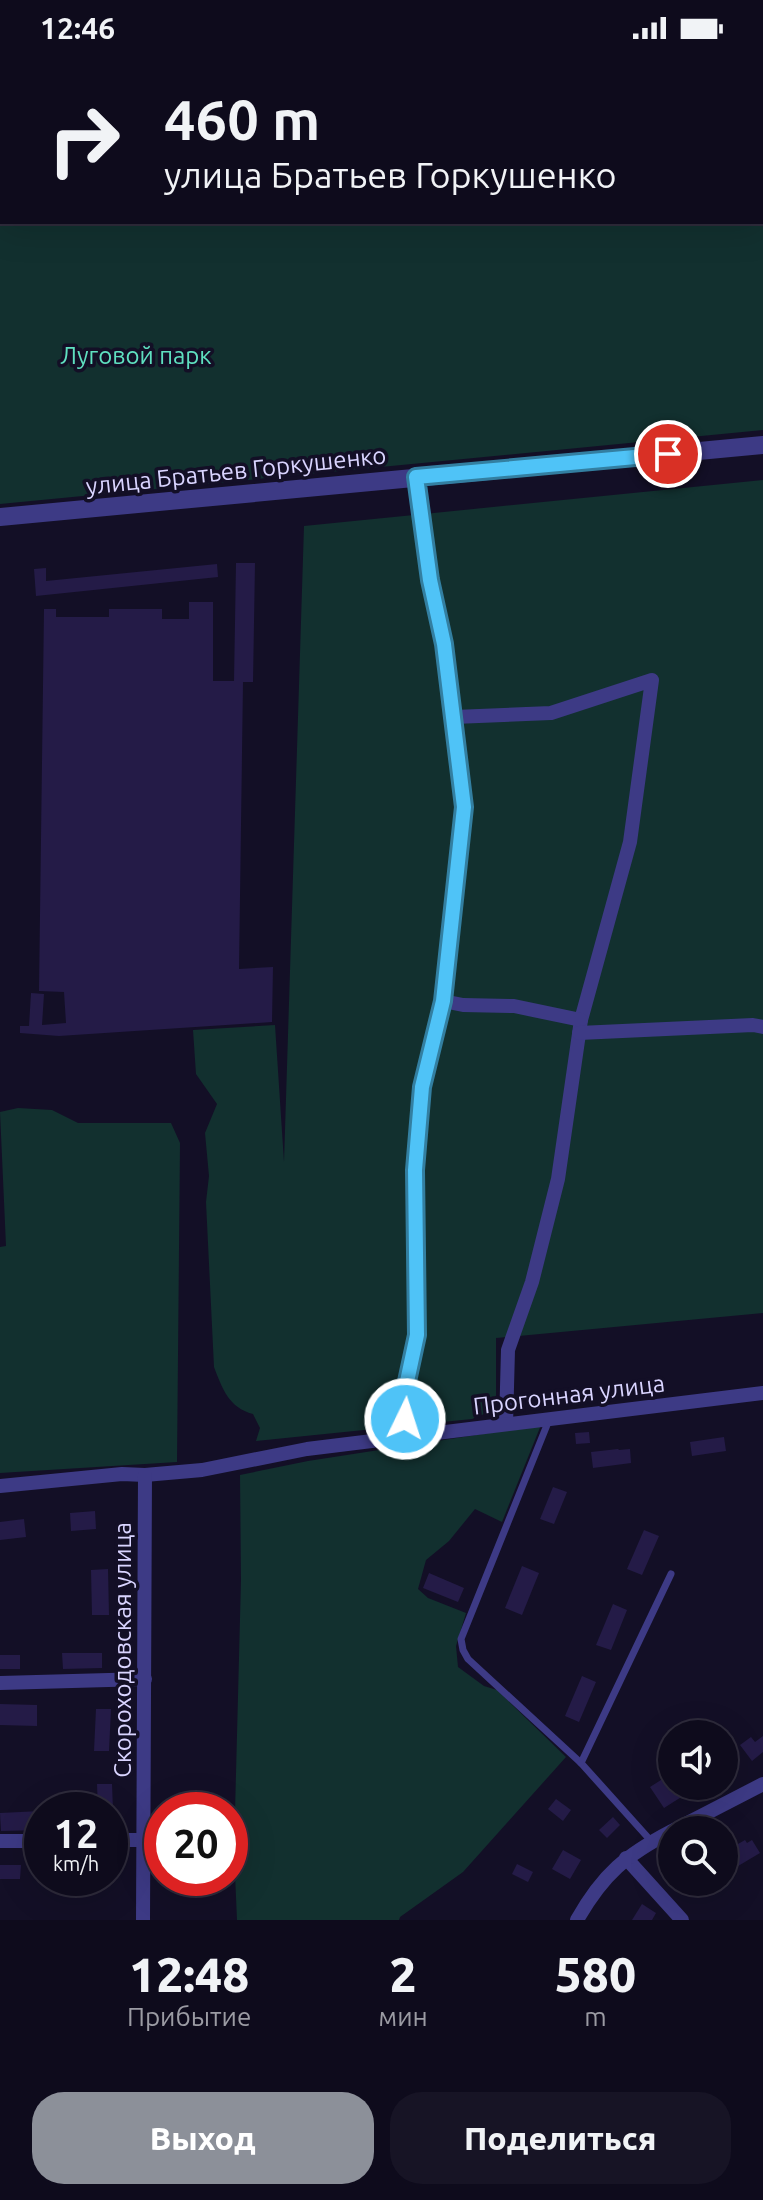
<!DOCTYPE html>
<html lang="ru">
<meta charset="utf-8">
<style>
:root{--surface:#0e0b1c;--page:#171425;--text:#f1f3f6;--muted:#9b9ba3;--line:#2e2b3b;--accent:#8c9099}
body{margin:0;font-family:Ubuntu,sans-serif;background:var(--page);color:var(--text);height:100vh;display:flex;flex-direction:column;font-size:30px;white-space:nowrap}
*{box-sizing:border-box;margin:0}
p{font-size:26px;color:var(--muted)}
.icon{flex:none;width:44px;height:44px;fill:none;stroke:currentColor;stroke-width:2;stroke-linecap:round;stroke-linejoin:round}
.map{position:relative;height:1864px;overflow:hidden}
.details{display:flex;flex-direction:column;background:var(--surface);flex:1}
.details>*{flex:none}
.banner{position:absolute;left:0px;top:0px;width:764px;height:168px;box-shadow:0 8px 32px #0002,0 0 0 2px var(--line);background:#0e0b1c;color:var(--text);overflow:hidden}
.tools{position:absolute;left:658px;top:1664px;display:grid;gap:16px}
.tools a{display:grid;place-items:center;width:80px;height:80px;border-radius:50%;background:var(--surface);box-shadow:0 8px 32px #0002,0 0 0 2px var(--line);font-size:40px}
.speed{position:absolute;left:24px;top:1736px;display:flex;gap:16px;font-size:40px;font-weight:700;text-align:center}
.speed>*{display:grid;place-content:center;width:104px;height:104px;border-radius:50%;background:var(--surface);box-shadow:0 8px 32px #0002,0 0 0 2px var(--line);line-height:1}
.speed small{font-size:20px;font-weight:400}
.speed .limit{border:12px solid #d22;background:#fff;color:#111}
.pin{position:absolute;display:grid;place-items:center;width:68px;height:68px;color:#fff;margin:-34px;border:4px solid #fff;border-radius:50%;box-shadow:0 2px 8px #0007}
.me{position:absolute;width:88px;margin:-44px;rotate:4deg;stroke-linejoin:round;filter:drop-shadow(0 0 6px #0008)}
.turn{display:flex;align-items:center;gap:28px;height:168px;padding:0 32px;font-size:36px}
.turn .icon{width:104px;height:104px;stroke-width:2.5}
.turn b{display:block;font-size:56px;line-height:68px}
.eta{display:flex;justify-content:space-evenly;align-items:center;height:136px;text-align:center}
.eta b{font-size:48px;font-weight:800;line-height:56px}
.button{display:flex;gap:16px;margin-top:auto;padding:16px 32px}
.button a{flex:1;height:92px;border-radius:32px;background:var(--accent);color:#fff;font-size:32px;font-weight:800;line-height:92px;text-align:center}
.button a+a{background:var(--page);color:var(--text)}
.status{display:flex;justify-content:space-between;align-items:center;height:56px;padding:0 40px;background:var(--surface);direction:ltr}
.status svg{height:22px;fill:currentColor}
.map>svg:first-child{display:block}
.green{fill:#12302f;fill-rule:evenodd}
.building{fill:#241b47}
.lines{fill:none;stroke-linecap:round;stroke-linejoin:round}
.service{stroke:#3d3a85;stroke-width:7}
.minor{stroke:#3d3a85;stroke-width:14}
.tertiary{stroke:#3d3a85;stroke-width:18}
.route-casing{stroke:#337fa1;stroke-width:20}
.route{stroke:#4fc3f7;stroke-width:14}
.labels{text-anchor:middle;stroke-width:7;stroke-linejoin:round;paint-order:stroke}
.park-label{font-size:24px;fill:#5fe0c0;stroke:#130f26}
.street-label{font-size:24px;fill:#d9d4ff;stroke:#130f26}
</style>
<div class="status"><b>12:46</b><svg viewBox="0 0 49 12"><path d="M0 12V9h3v3zM5 12V6h3v6zM10 12V3h3v9zM15 12V0h3v12zM26 1h20v11H26zM47 4h2v5h-2z"/></svg></div>
<div class="map">
<svg width="763" height="1864" viewBox="0 0 763 1864">
<rect width="100%" height="100%" fill="#130f26"/>
<g class="green">
<path d="M0,0H763V374L0,448ZM2,2H762V166H2Z"/>
<path d="M763,424V1257L496,1282V1353L472,1363L256,1385L260,1372L253,1358C229,1352 222,1332 214,1311L206,1146L209,1120L205,1077L217,1048L196,1018L193,974L275,969L284,1106L304,470Z"/>
<path d="M18,1052L52,1054L78,1067H171L180,1087L177,1406L0,1417V1191L6,1190L0,1056Z"/>
<path d="M541,1369L502,1466L475,1453L449,1485L426,1504L418,1533L428,1542L466,1557L456,1590L458,1611L484,1630L497,1634L566,1701L463,1816L400,1861L399,1864H237L234,1795L241,1524L240,1419L308,1405Z"/>
</g>
<g class="building">
<path d="M236,507H255L253,626H243L239,913L273,911L272,966L59,980L20,977V970H29L31,937L44,938L42,969L66,967L64,936L39,935L44,553H56V561H109V553H162V563H189V546H213V625H234Z"/>
<path d="M217,508L218,521L36,540L34,513L46,512V525Z"/>
<path d="M589,1376L590,1387L576,1388L575,1377Z"/>
<path d="M724,1381L726,1395L692,1400L690,1386Z"/>
<path d="M618,1393L619,1394L630,1393L631,1407L593,1412L591,1396Z"/>
<path d="M553,1431L567,1436L554,1468L540,1463Z"/>
<path d="M95,1455L96,1473L71,1475L70,1457Z"/>
<path d="M24,1463L26,1481L0,1484V1466Z"/>
<path d="M644,1474L659,1480L642,1519L627,1513Z"/>
<path d="M522,1510L539,1517L522,1559L505,1552Z"/>
<path d="M108,1513L109,1559H92L91,1514Z"/>
<path d="M429,1517L464,1532L458,1546L423,1532Z"/>
<path d="M613,1548L627,1554L611,1594L596,1589Z"/>
<path d="M62,1597H102V1612L63,1613Z"/>
<rect x="0" y="1599" width="20" height="14"/>
<path d="M582,1620L596,1626L579,1666L565,1660Z"/>
<path d="M0,1648L37,1649V1670L0,1669Z"/>
<path d="M96,1653H111L109,1695H94Z"/>
<path d="M763,1680V1696L752,1705L740,1689L751,1681L755,1686Z"/>
<path d="M672,1717V1730H681L686,1738L664,1752L650,1731Z"/>
<path d="M97,1728H112L113,1754H98Z"/>
<path d="M556,1743L571,1754L563,1765L548,1753Z"/>
<path d="M41,1755L42,1774L1,1775L0,1757Z"/>
<path d="M613,1761L620,1769L607,1782L599,1774Z"/>
<path d="M745,1784L747,1787L752,1784L760,1797L733,1813L725,1801L733,1796L731,1792Z"/>
<path d="M563,1794L581,1804L570,1823L552,1813Z"/>
<path d="M517,1808L533,1816L528,1826L512,1818Z"/>
<path d="M0,1809H21L20,1823H0Z"/>
<path d="M642,1848L656,1857L652,1864H632Z"/>
</g>
<g class="lines">
<g class="service">
<path d="M549,1364L461,1583L463,1594L468,1603L581,1707L652,1786"/>
<path d="M406,1381L403,1344L417,1279L415,1114L422,1031L443,945L464,751L444,588L430,524L417,423"/>
<path d="M581,1707L671,1518"/>
</g>
<g class="minor">
<path d="M454,661L551,657L652,624L630,786L581,964L558,1123L532,1226L508,1294L506,1368"/>
<path d="M443,945L463,949L514,950L581,964"/>
<path d="M579,977L753,969L763,971"/>
<path d="M0,1430L122,1418L145,1419L202,1414L307,1393L763,1337"/>
<path d="M0,1627L145,1623"/>
<path d="M674,1774L763,1728"/>
<path d="M110,1784H144"/>
<path d="M0,1785H42"/>
<path d="M626,1802L682,1864"/>
<path d="M143,1864L145,1419"/>
<path d="M577,1864C603,1818 626,1799 672,1775"/>
</g>
<path class="tertiary" d="M0,461L763,389"/>
</g>
<g class="lines">
<defs>
<path id="route" d="M405,1363L403,1344L417,1279L415,1114L422,1031L443,945L464,751L444,588L430,524L416,421L668,398"/>
</defs>
<use href="#route" class="route-casing"/>
<use href="#route" class="route"/>
</g>
<g class="labels">
<g class="park-label">
<text x="136" y="308">Луговой парк</text>
</g>
<g class="street-label">
<text transform="translate(236 415) rotate(-6)" y="8">улица Братьев Горкушенко</text>
<text transform="translate(569 1339) rotate(-7)" y="8">Прогонная улица</text>
<text transform="translate(123 1594) rotate(-90)" y="8">Скороходовская улица</text>
</g>
</g>
</svg>
<div class="tools">
<a><svg class="icon" aria-label="sound" viewBox="0 0 24 24"><path d="M4 9h4l5-4v14l-5-4H4zM17 9q2 3 0 6"/></svg></a>
<a><svg class="icon" aria-label="search" viewBox="0 0 24 24"><circle cx="10" cy="10" r="6"/><path d="M15 15l6 6"/></svg></a>
</div>
<div class="speed"><div>12<small>km/h</small></div><div class="limit">20</div></div>
<div class="pin" style="left:668px;top:398px;background:#d93025"><svg class="icon" aria-label="arrive" viewBox="0 0 24 24"><path d="M6 21V4h12l-3 4 3 4H6"/></svg></div>
<svg class="me" style="left:405px;top:1363px" viewBox="-20 -20 40 40"><circle r="17" fill="#4fc3f7" stroke="#fff" stroke-width="3"/><path d="M0-11L8 9 0 5-8 9z" fill="#fff"/></svg>
<div class="banner">
<div class="turn"><svg class="icon" aria-label="right" viewBox="0 0 24 24"><path d="M7 20v-9h11M14 6l5 5-5 5"/></svg><div><b>460 m</b>улица Братьев Горкушенко</div></div>
</div>
</div>
<section class="details">
<div class="eta">
<div><b>12:48</b><p>Прибытие</p></div>
<div><b>2</b><p>мин</p></div>
<div><b>580</b><p>m</p></div>
</div>
<div class="button"><a>Выход</a><a>Поделиться</a></div>
</section>
